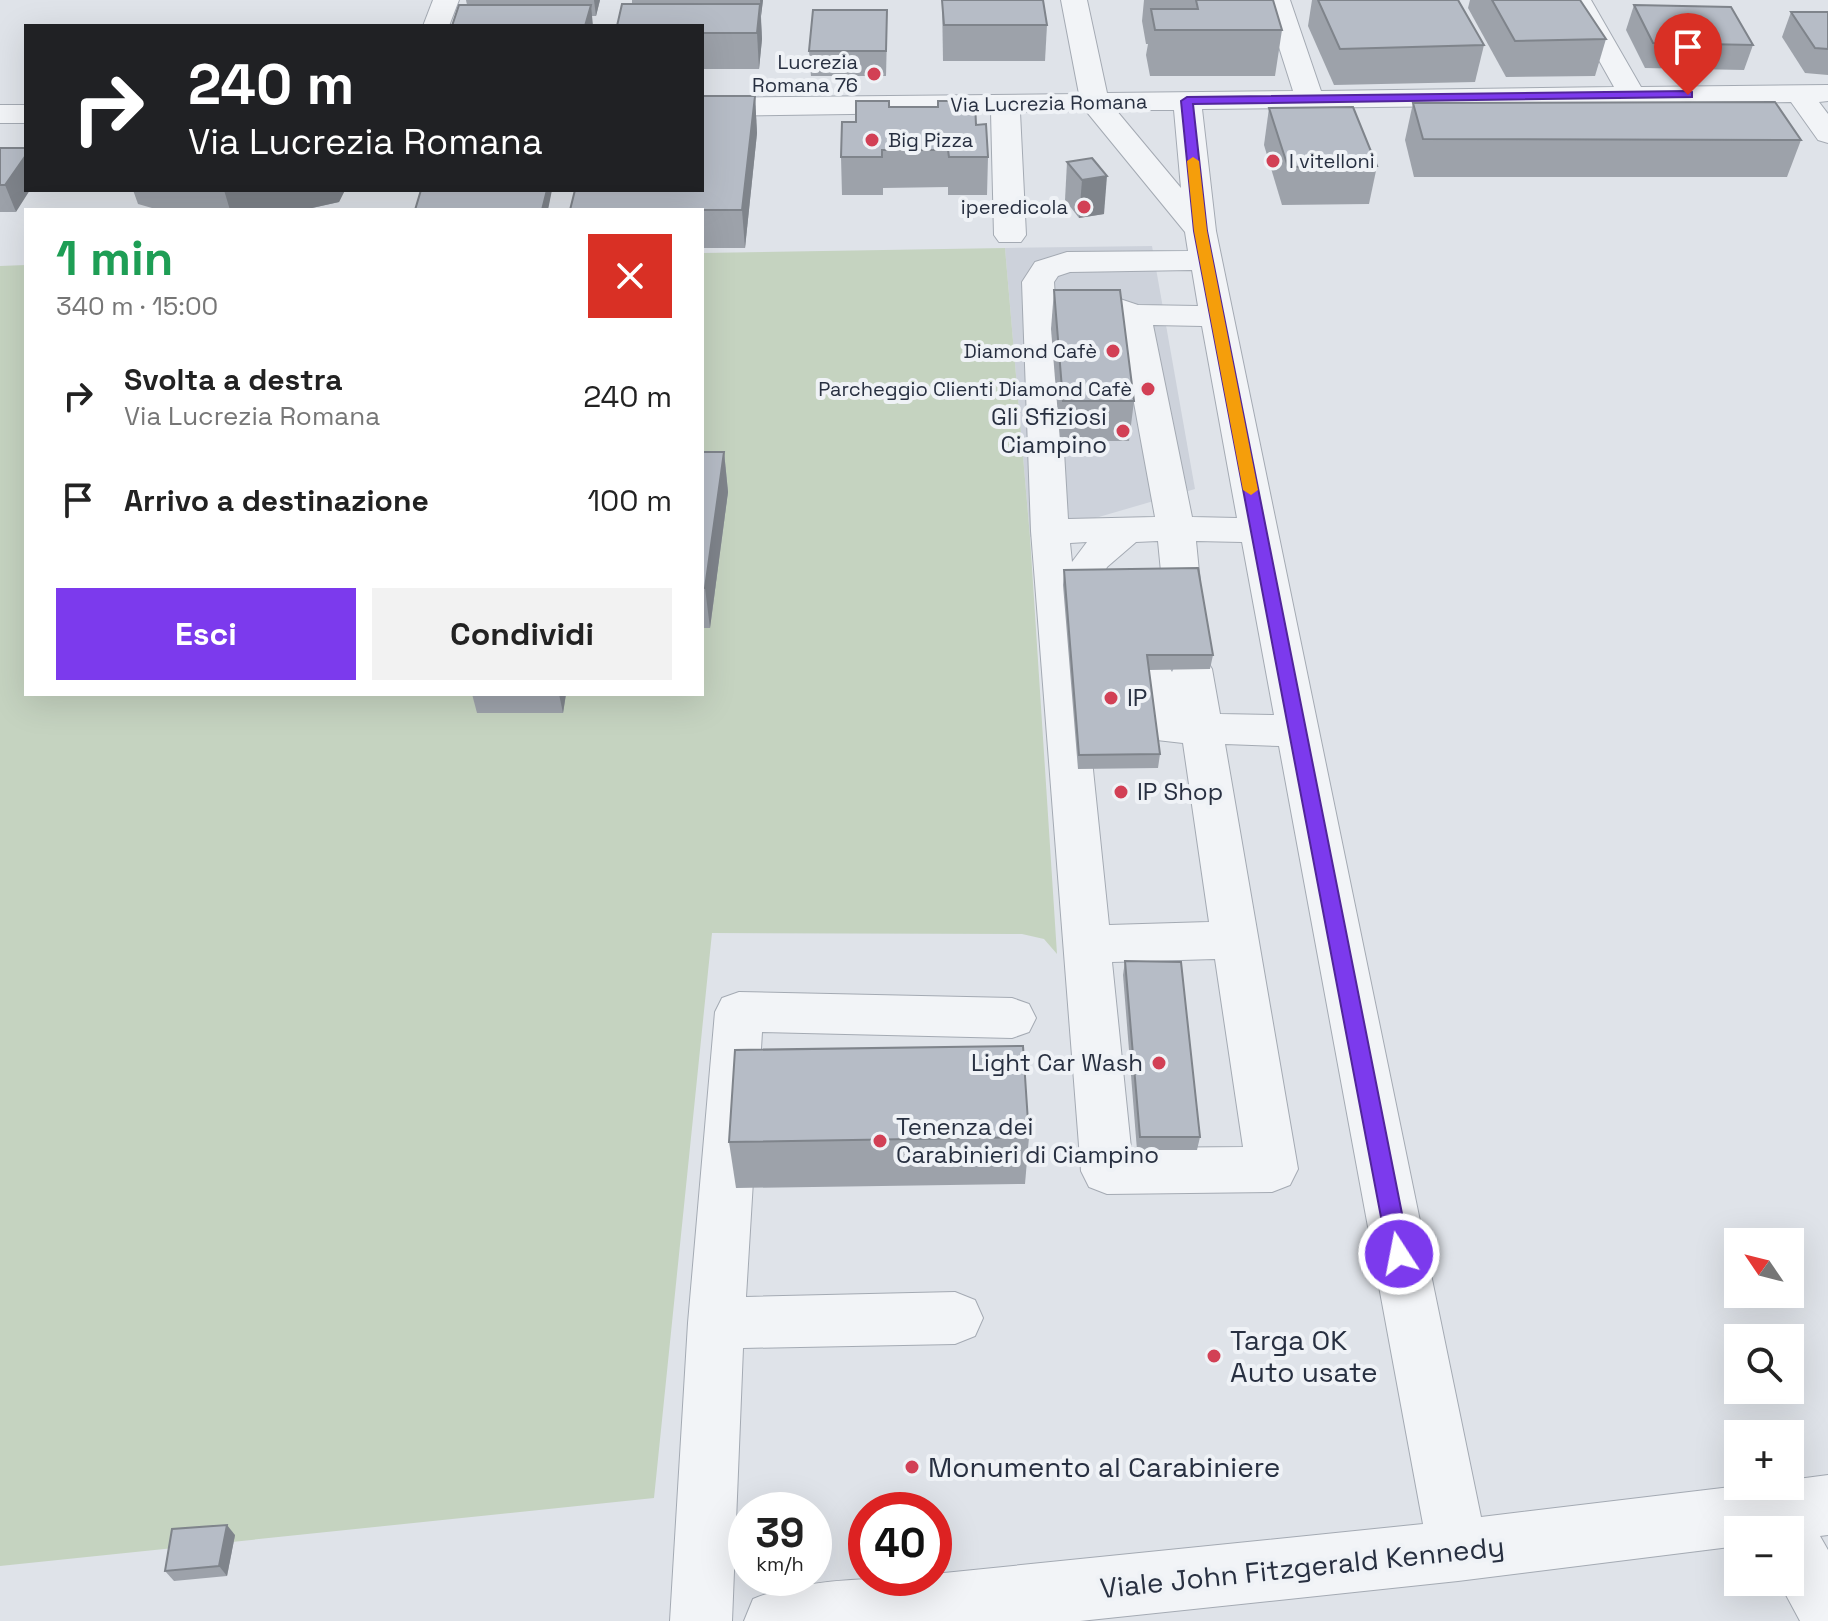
<!DOCTYPE html>
<html lang="it">
<meta charset="utf-8">
<style>
:root{--surface:#fff;--page:#f2f2f2;--text:#222;--muted:#767676;--accent:#7c3aed}
body{margin:0;font-family:"Space Grotesk",sans-serif;background:var(--page);color:var(--text);height:100vh;display:flex;flex-direction:column;font-size:30px;white-space:nowrap}
*{box-sizing:border-box;margin:0}
p{font-size:26px;color:var(--muted)}
.icon{flex:none;width:44px;height:44px;fill:none;stroke:currentColor;stroke-width:2;stroke-linecap:round;stroke-linejoin:round}
.map{position:relative;flex:1;overflow:hidden}
.details{position:absolute;left:24px;top:208px;width:680px;height:488px;display:flex;flex-direction:column;background:var(--surface);border-radius:0px;box-shadow:0 8px 32px #0002}
.details>*{flex:none}
.banner{position:absolute;left:24px;top:24px;width:680px;height:168px;border-radius:0px;box-shadow:0 8px 32px #0002;background:#202124;color:#fff;overflow:hidden}
.needle{width:52px;rotate:305deg}
.controls{position:absolute;left:1724px;top:1228px;display:grid;gap:16px}
.controls a{display:grid;place-items:center;width:80px;height:80px;border-radius:0px;background:var(--surface);box-shadow:0 8px 32px #0002;font-size:40px}
.speed{position:absolute;left:728px;top:1492px;display:flex;gap:16px;font-size:40px;font-weight:700;text-align:center}
.speed>*{display:grid;place-content:center;width:104px;height:104px;border-radius:50%;background:var(--surface);box-shadow:0 8px 32px #0002;line-height:1}
.speed small{font-size:20px;font-weight:400}
.speed .limit{border:12px solid #d22;background:#fff;color:#111}
.pin{position:absolute;display:grid;place-items:center;width:68px;height:68px;color:#fff;margin:-82px -34px;border-radius:50% 50% 50% 0;rotate:-45deg;box-shadow:0 0 8px #0007}
.pin .icon{rotate:45deg}
.me{position:absolute;width:88px;margin:-44px;rotate:349deg;stroke-linejoin:round;filter:drop-shadow(0 0 6px #0008)}
.turn{display:flex;align-items:center;gap:28px;height:168px;padding:0 32px;font-size:36px}
.turn .icon{width:104px;height:104px;stroke-width:2.5}
.turn b{display:block;font-size:56px;line-height:68px}
.round{display:grid;place-items:center;flex:none;width:84px;height:84px;border-radius:0px;background:var(--page)}
.headline{display:flex;align-items:center;justify-content:space-between;height:136px;padding:0 32px}
h1{font-size:48px;font-weight:700;line-height:60px;color:#1e9e55}
.cta{display:flex;gap:16px;margin-top:auto;padding:16px 32px}
.cta a{flex:1;height:92px;border-radius:0px;background:var(--accent);color:#fff;font-size:32px;font-weight:700;line-height:92px;text-align:center}
.cta a+a{background:var(--page);color:var(--text)}
ul{padding:0;list-style:none}
li{display:flex;align-items:center;gap:24px;height:104px;padding:0 32px}
li div{flex:1}
li b{display:block;font-size:30px}
li em{font-style:normal}
.map>svg:first-child{display:block}
.built{fill:#cdd2db}
.green{fill:#c5d3c0}
.lines{fill:none;stroke-linecap:round;stroke-linejoin:round}
.minor-casing{stroke:#a4aab3;stroke-width:2}
.minor{fill:#f2f4f7;fill-rule:evenodd}
.wall{fill:#9da2aa}
.shaded-wall{fill:#7f848b}
.building{fill:#b6bcc6;stroke:#7f848b;stroke-width:2}
.route{fill:#7c3aed;stroke:#51269a;stroke-width:2}
.slow{fill:#f59e0b}
.poi-dot{fill:#d24055;stroke:#eff2f6;stroke-width:3}
.labels{text-anchor:middle;stroke-width:8;stroke-linejoin:round;paint-order:stroke}
.far-poi-label{font-size:20px;fill:#283041;stroke:#eff2f6;text-anchor:end}
.far-street-label{font-size:20px;fill:#283041;stroke:#eff2f6}
.poi-label{font-size:24px;fill:#283041;stroke:#eff2f6;text-anchor:start}
.near-poi-label{font-size:28px;fill:#283041;stroke:#eff2f6;text-anchor:start}
.near-street-label{font-size:28px;fill:#283041;stroke:#eff2f6}
</style>
<div class="map">
<svg width="1828" height="1621" viewBox="0 0 1828 1621">
<rect width="100%" height="100%" fill="#dfe3e9"/>
<path class="built" d="M1152,246L1195,489L1030,537L1005,248Z"/>
<path class="green" d="M1005,248L1030,537L1057,954L1044,939L1022,934L712,933L654,1498L0,1566V266L26,265V694H702V253Z"/>
<g class="lines">
<defs>
<g id="minor">
<path d="M433,0H459L449,26H423Z"/>
<path d="M1061,0H1087L1107,93L1293,91L1264,0H1290L1321,91L1614,87L1565,0H1591L1641,87L1828,85V101L1819,102L1828,114V143L1818,140L1791,102L1202,109L1216,231L1481,1517L1739,1486H1790V1480L1828,1475V1535L1820,1536L1828,1550V1621H1800L1779,1582H1790V1530H1738V1546L1458,1581L1080,1621H744L753,1599C803,1578 880,1578 934,1578V1574L1423,1524L1279,746L1225,744L1298,1169L1290,1185L1272,1192L1107,1194L1089,1187L1081,1171L1031,531L1022,282L1035,262L1067,252L1188,251L1185,232L1086,111L1020,112L1026,235L1021,242H999L994,235L991,112L702,116V98L1079,94ZM1116,110H1174L1181,188ZM1192,270L1198,306L1138,305L1108,295L1096,298L1092,305L1096,312L1119,321L1155,517L1068,519L1054,282L1058,276L1070,272ZM1153,325L1202,326L1237,518L1192,517ZM1158,541L1162,582L1167,591L1181,595L1195,591L1200,582L1196,541L1242,542L1274,715L1220,714L1212,669L1206,659L1192,655L1178,659L1172,672L1165,660L1151,656L1137,660L1131,670L1137,689L1153,712L1139,716L1133,727L1139,738L1183,743L1209,922L1109,925L1075,595L1096,593L1107,567L1136,542ZM1087,542L1072,562L1070,543ZM1215,959L1243,1147L1131,1148L1112,962Z"/>
<rect x="0" y="105" width="26" height="18"/>
<path d="M739,992L1012,998L1029,1004L1036,1018L1029,1032L1012,1038L762,1032L746,1297L955,1292L975,1300L983,1318L975,1336L955,1344L743,1348L732,1621H670L688,1323L715,1012L722,998Z"/>
</g>
</defs>
<use href="#minor" class="minor-casing"/>
<use href="#minor" class="minor"/>
</g>
<g class="wall">
<path d="M466,0H600L596,16H592L467,5Z"/>
<path d="M632,0H763L761,16L762,39L759,69H702V26L632,4Z"/>
<path d="M942,0H1043L1047,25L1045,61H943Z"/>
<path d="M1144,0H1273L1282,30L1275,76H1150L1146,55L1148,44H1146L1142,21Z"/>
<path d="M1312,0H1458L1484,45L1475,82L1334,85L1308,26Z"/>
<path d="M1470,0H1580L1606,39L1595,76L1506,77L1468,8Z"/>
<path d="M1634,5L1753,45L1744,70L1645,68L1626,30Z"/>
<path d="M1791,12H1828V75L1805,73L1782,37Z"/>
<path d="M887,35L886,76H811L809,51Z"/>
<path d="M755,96L757,133L745,248H702V210Z"/>
<path d="M1413,103L1801,140L1787,177H1414L1405,140Z"/>
<path d="M889,107L976,125L988,157L987,195H948V187L883,188V195H842L841,157L856,122Z"/>
<path d="M1269,108L1377,166L1369,204L1282,205L1264,145Z"/>
<path d="M0,148L16,212H0Z"/>
<path d="M1092,158L1104,214L1079,218L1065,200L1067,162Z"/>
<path d="M133,190H345L339,202L312,208L292,210H159L138,204Z"/>
<path d="M1054,290L1134,401L1129,441H1060L1051,329Z"/>
<path d="M702,452H724L728,492L710,628H702Z"/>
<path d="M1064,570L1213,655L1210,669L1149,670L1160,754L1158,768L1078,769L1063,585Z"/>
<path d="M472,694H566L563,713H477Z"/>
<path d="M1125,961L1200,1137L1197,1150H1137L1123,975Z"/>
<path d="M1029,1137L1025,1184L736,1188L729,1142Z"/>
<path d="M235,1535L227,1576L174,1581L165,1571Z"/>
</g>
<g class="shaded-wall">
<path d="M594,0H600L596,16Z"/>
<path d="M760,0H763L761,16Z"/>
<path d="M760,4L762,39L759,69L757,33Z"/>
<path d="M591,5L593,26H585Z"/>
<path d="M755,96L757,133L745,248L742,210Z"/>
<path d="M26,155V190H30L16,212L5,185Z"/>
<path d="M1107,176L1104,214L1079,218L1082,180Z"/>
<path d="M224,190H345L339,202L312,208L292,210H230Z"/>
<path d="M547,190H552L548,210H542Z"/>
<path d="M724,452L728,492L710,628L705,588Z"/>
<path d="M559,694H566L563,713Z"/>
<path d="M227,1525L235,1535L227,1576L219,1566Z"/>
</g>
<g class="building">
<path d="M942,0H1043L1047,25H944Z"/>
<path d="M1196,0H1273L1282,30H1155L1151,9H1198Z"/>
<path d="M1318,0H1458L1484,45L1340,49Z"/>
<path d="M1492,0H1580L1606,39L1515,41Z"/>
<path d="M622,4H760L757,33H702V26H617Z"/>
<path d="M459,5H591L585,26H452Z"/>
<path d="M1634,5L1731,7L1753,45L1653,43Z"/>
<path d="M813,10H887L886,51H809Z"/>
<path d="M1791,12H1828V49L1815,48Z"/>
<path d="M702,96H755L742,210H570L575,190H702Z"/>
<path d="M856,101H889V107H938V101H975L976,125L986,124L988,157H949L948,150H882V157H841L842,122H856Z"/>
<path d="M1775,102L1801,140L1423,139L1413,103Z"/>
<path d="M1353,107L1377,166L1288,167L1269,108Z"/>
<path d="M0,148H26V155L5,185H0Z"/>
<path d="M1092,158L1107,176L1082,180L1067,162Z"/>
<path d="M421,190H547L542,210H415Z"/>
<path d="M1054,290H1120L1134,401H1063Z"/>
<path d="M702,452H724L705,588H702Z"/>
<path d="M1198,568L1213,655H1147L1160,754L1079,755L1064,570Z"/>
<path d="M1125,961L1181,962L1200,1137H1140Z"/>
<path d="M1023,1046L1029,1137L729,1142L735,1050Z"/>
<path d="M227,1525L219,1566L165,1571L172,1529Z"/>
</g>
<path class="route" d="M1688,91L1692,92V97L1193,104L1207,231L1410,1254L1407,1261L1399,1264L1391,1261L1388,1254L1194,231L1181,101L1187,97Z"/>
<path class="slow" d="M1193,157L1199,161L1207,231L1258,490L1251,495L1243,490L1194,231L1187,161Z"/>
<g class="poi-dot">
<circle cx="874" cy="74" r="8"/>
<circle cx="872" cy="140" r="8"/>
<circle cx="1273" cy="161" r="8"/>
<circle cx="1084" cy="207" r="8"/>
<circle cx="1113" cy="351" r="8"/>
<circle cx="1148" cy="389" r="8"/>
<circle cx="1123" cy="431" r="8"/>
<circle cx="1111" cy="698" r="8"/>
<circle cx="1121" cy="792" r="8"/>
<circle cx="1159" cy="1063" r="8"/>
<circle cx="880" cy="1141" r="8"/>
<circle cx="1214" cy="1356" r="8"/>
<circle cx="912" cy="1467" r="8"/>
</g>
<g class="labels">
<g class="far-poi-label">
<text x="858" y="69">Lucrezia<tspan x="858" dy="23">Romana 76</tspan></text>
<text x="888" y="147" text-anchor="start">Big Pizza</text>
<text x="1289" y="168" text-anchor="start">I vitelloni</text>
<text x="1068" y="214">iperedicola</text>
<text x="1097" y="358">Diamond Cafè</text>
<text x="1132" y="396">Parcheggio Clienti Diamond Cafè</text>
</g>
<g class="far-street-label">
<text transform="translate(1049 103) rotate(-1)" y="7">Via Lucrezia Romana</text>
</g>
<g class="poi-label">
<text x="1107" y="425" text-anchor="end">Gli Sfiziosi<tspan x="1107" dy="28">Ciampino</tspan></text>
<text x="1127" y="706">IP</text>
<text x="1137" y="800">IP Shop</text>
<text x="1143" y="1071" text-anchor="end">Light Car Wash</text>
<text x="896" y="1135">Tenenza dei<tspan x="896" dy="28">Carabinieri di Ciampino</tspan></text>
</g>
<g class="near-poi-label">
<text x="1230" y="1350">Targa OK<tspan x="1230" dy="32">Auto usate</tspan></text>
<text x="928" y="1477">Monumento al Carabiniere</text>
</g>
<g class="near-street-label">
<text transform="translate(1302 1567) rotate(-6)" y="10">Viale John Fitzgerald Kennedy</text>
</g>
</g>
</svg>
<div class="controls">
<a><svg class="needle" viewBox="-14 -14 28 28"><path d="M0-13l5 13h-10z" fill="#e53935"/><path d="M0 13l5-13h-10z" fill="#767676"/></svg></a>
<a><svg class="icon" aria-label="search" viewBox="0 0 24 24"><circle cx="10" cy="10" r="6"/><path d="M15 15l6 6"/></svg></a>
<a>+</a>
<a>−</a>
</div>
<div class="speed"><div>39<small>km/h</small></div><div class="limit">40</div></div>
<div class="pin" style="left:1688px;top:95px;background:#d93025"><svg class="icon" aria-label="arrive" viewBox="0 0 24 24"><path d="M6 21V4h12l-3 4 3 4H6"/></svg></div>
<svg class="me" style="left:1399px;top:1254px" viewBox="-20 -20 40 40"><circle r="17" fill="#7c3aed" stroke="#fff" stroke-width="3"/><path d="M0-11L8 9 0 5-8 9z" fill="#fff"/></svg>
<div class="banner">
<div class="turn"><svg class="icon" aria-label="right" viewBox="0 0 24 24"><path d="M7 20v-9h11M14 6l5 5-5 5"/></svg><div><b>240 m</b>Via Lucrezia Romana</div></div>
</div>
<section class="details">
<div class="headline"><div><h1>1 min</h1><p>340 m · 15:00</p></div><a class="round" style="background:#d93025;color:#fff"><svg class="icon" aria-label="close" viewBox="0 0 24 24"><path d="M6 6l12 12M18 6L6 18"/></svg></a></div>
<ul>
<li><svg class="icon" aria-label="right" viewBox="0 0 24 24"><path d="M7 20v-9h11M14 6l5 5-5 5"/></svg><div><b>Svolta a destra</b><p>Via Lucrezia Romana</p></div><em>240 m</em></li>
<li><svg class="icon" aria-label="arrive" viewBox="0 0 24 24"><path d="M6 21V4h12l-3 4 3 4H6"/></svg><div><b>Arrivo a destinazione</b></div><em>100 m</em></li>
</ul>
<div class="cta"><a>Esci</a><a>Condividi</a></div>
</section>
</div>
